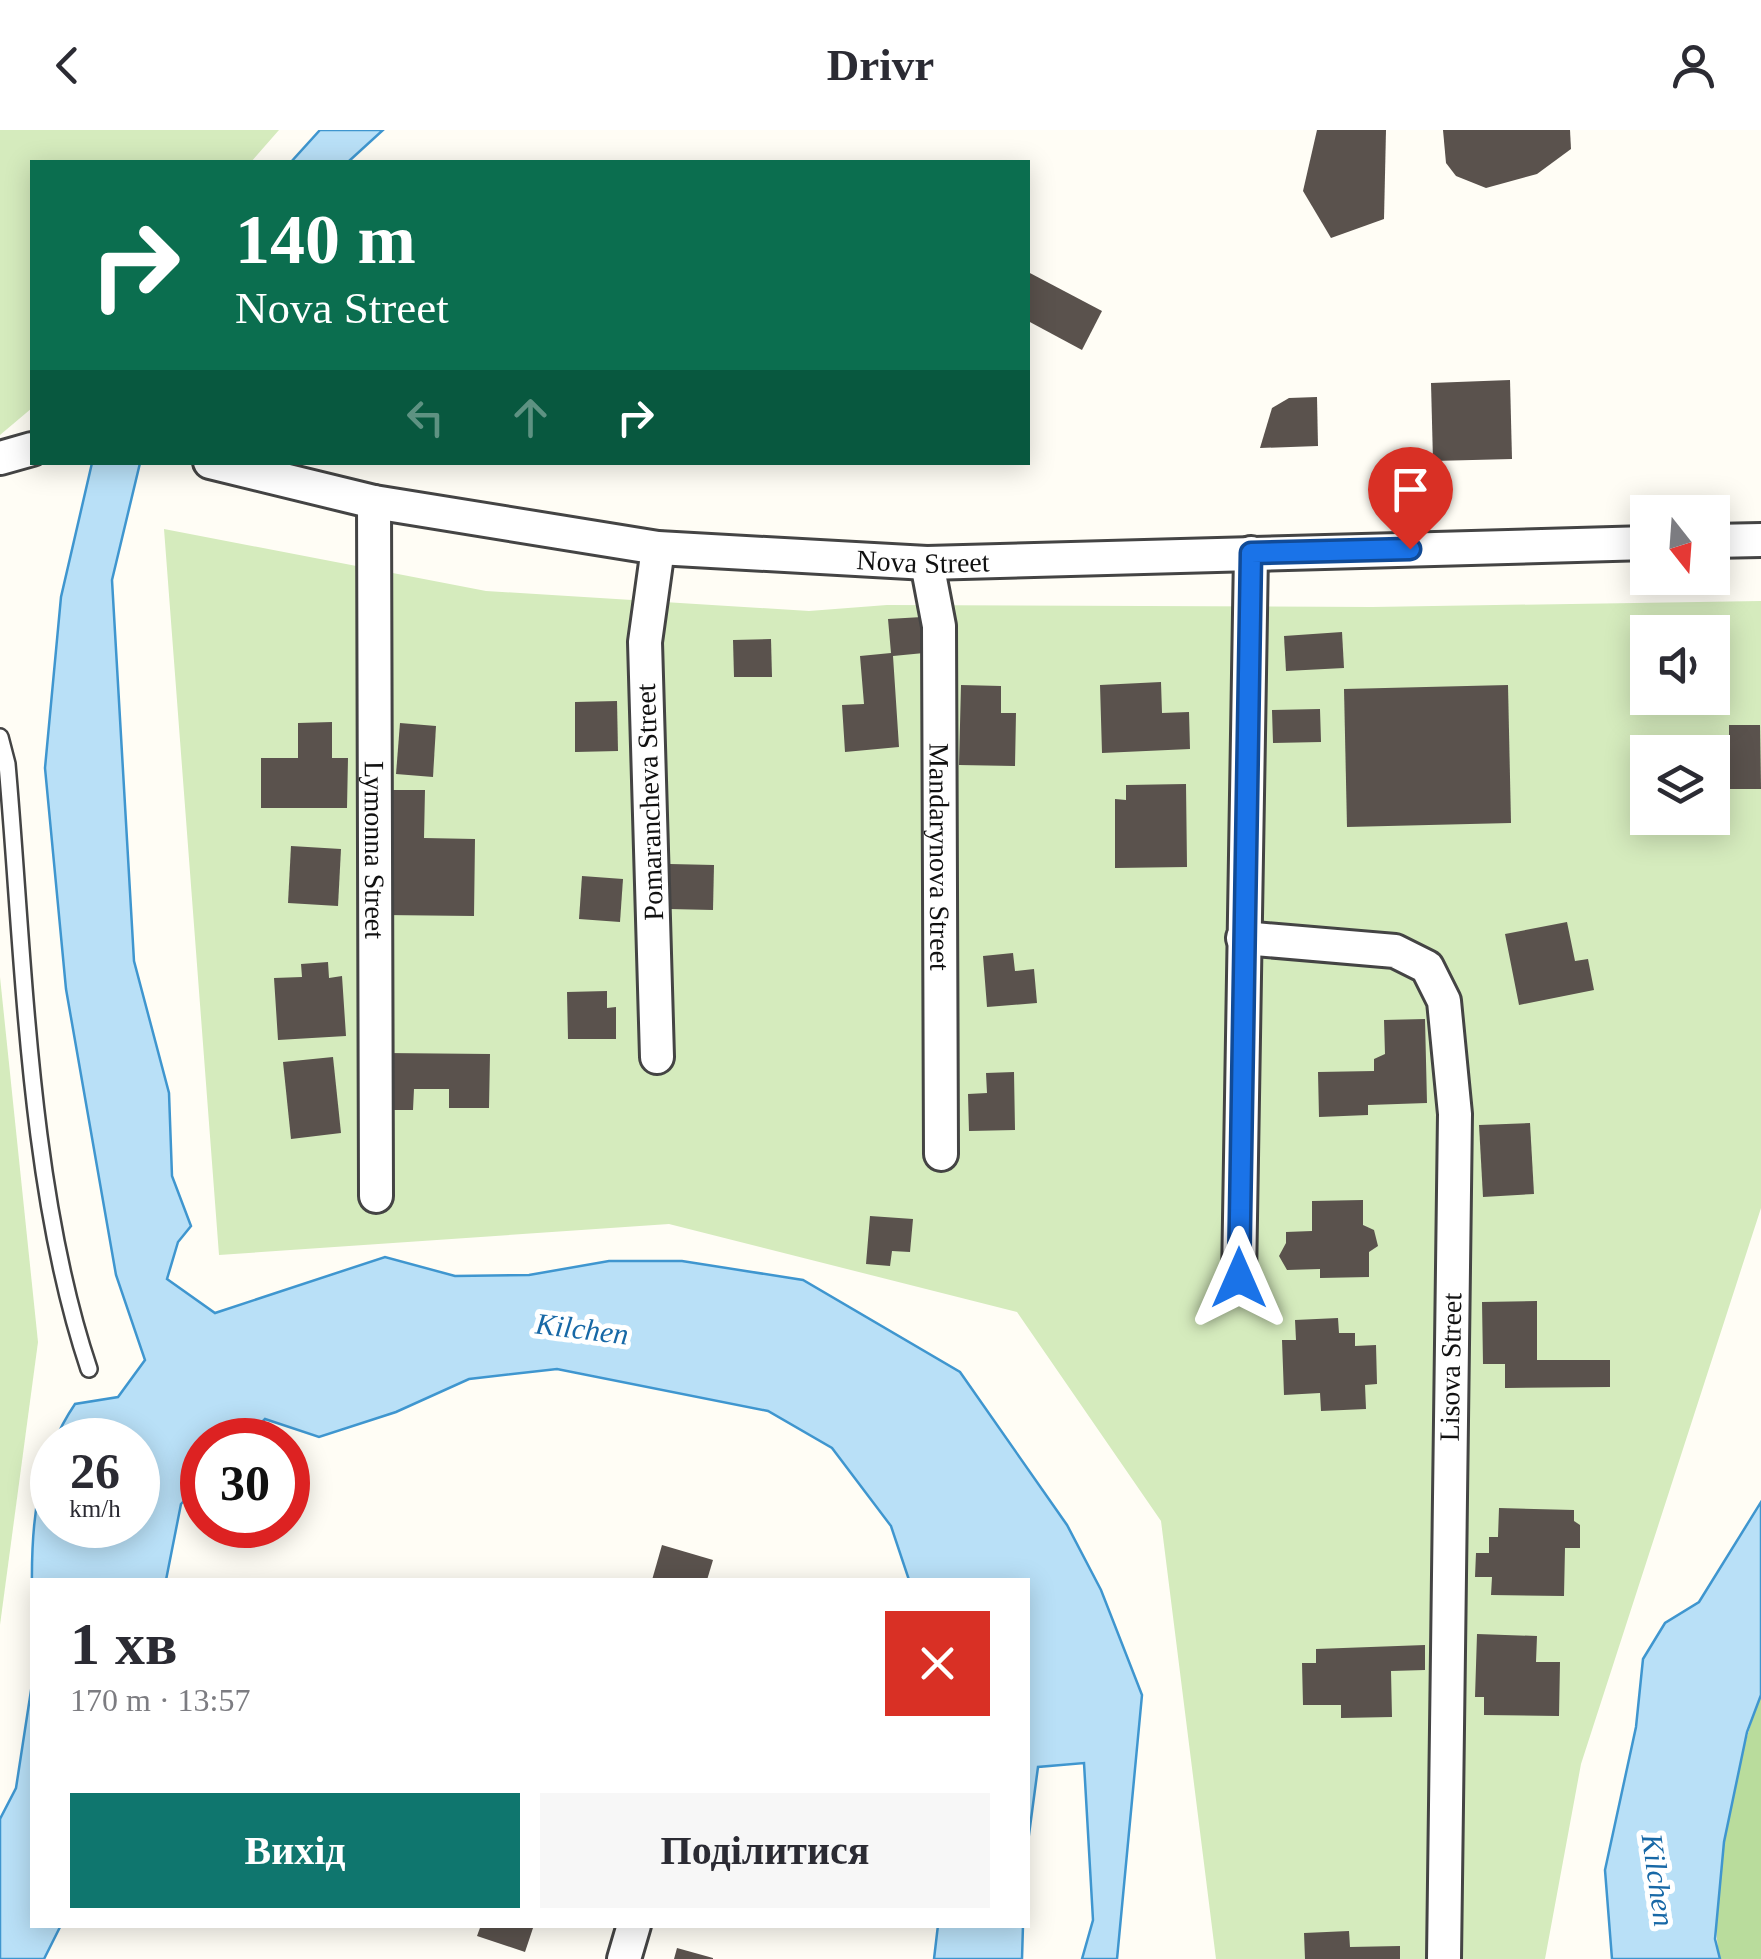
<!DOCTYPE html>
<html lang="uk">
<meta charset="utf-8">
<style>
:root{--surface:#fff;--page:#f7f7f7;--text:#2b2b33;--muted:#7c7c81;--accent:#0f766e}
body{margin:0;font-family:"Times New Roman",serif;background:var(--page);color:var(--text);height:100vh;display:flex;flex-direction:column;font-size:38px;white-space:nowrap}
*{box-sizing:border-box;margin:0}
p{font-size:32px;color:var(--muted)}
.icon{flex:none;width:55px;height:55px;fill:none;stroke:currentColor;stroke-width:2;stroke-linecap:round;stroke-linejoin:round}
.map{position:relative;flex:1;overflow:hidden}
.sheet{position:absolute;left:30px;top:1448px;width:1000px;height:350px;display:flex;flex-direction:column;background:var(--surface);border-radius:0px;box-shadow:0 5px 25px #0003}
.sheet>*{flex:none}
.banner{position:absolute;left:30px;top:30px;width:1000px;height:305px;border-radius:0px;box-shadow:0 5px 25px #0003;background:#0b6e4f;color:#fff;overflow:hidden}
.needle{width:65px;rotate:163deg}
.buttons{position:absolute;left:1630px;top:365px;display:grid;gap:20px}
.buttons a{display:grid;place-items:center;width:100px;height:100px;border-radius:0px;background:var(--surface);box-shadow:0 5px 25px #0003;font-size:50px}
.speed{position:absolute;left:30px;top:1288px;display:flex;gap:20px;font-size:50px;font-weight:700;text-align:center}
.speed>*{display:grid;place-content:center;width:130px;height:130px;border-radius:50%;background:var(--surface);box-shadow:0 5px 25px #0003;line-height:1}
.speed small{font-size:25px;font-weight:400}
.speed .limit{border:15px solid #d22;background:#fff;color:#111}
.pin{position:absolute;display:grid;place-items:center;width:85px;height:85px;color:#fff;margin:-102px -42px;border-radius:50% 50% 50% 0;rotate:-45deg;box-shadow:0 0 10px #0007}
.pin .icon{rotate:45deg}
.me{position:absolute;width:110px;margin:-55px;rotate:0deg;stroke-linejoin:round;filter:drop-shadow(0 0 8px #0008)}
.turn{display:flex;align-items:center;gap:35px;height:210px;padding:0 40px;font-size:45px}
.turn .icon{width:130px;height:130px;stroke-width:2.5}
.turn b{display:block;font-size:70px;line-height:85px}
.lanes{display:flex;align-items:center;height:95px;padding:0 40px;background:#0003;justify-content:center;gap:50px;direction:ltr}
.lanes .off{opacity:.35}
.round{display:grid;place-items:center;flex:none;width:105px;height:105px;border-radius:0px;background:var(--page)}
.head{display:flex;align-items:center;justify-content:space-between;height:170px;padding:0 40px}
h1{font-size:60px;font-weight:600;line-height:75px}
.primary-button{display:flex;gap:20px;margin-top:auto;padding:20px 40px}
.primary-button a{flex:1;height:115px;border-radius:0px;background:var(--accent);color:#fff;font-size:40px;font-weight:600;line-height:115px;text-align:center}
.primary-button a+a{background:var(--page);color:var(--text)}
header{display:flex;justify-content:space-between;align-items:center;height:130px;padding:0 40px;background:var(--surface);font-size:45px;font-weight:600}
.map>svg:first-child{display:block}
.green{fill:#d5ebbd;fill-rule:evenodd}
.forest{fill:#b9dc9c}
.water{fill:#b9e0f7;stroke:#3f96cf;stroke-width:2.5;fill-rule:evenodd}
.building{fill:#5a524d}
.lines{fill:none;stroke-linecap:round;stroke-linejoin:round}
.lane-casing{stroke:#444;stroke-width:20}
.street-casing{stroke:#444;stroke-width:38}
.lane{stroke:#fff;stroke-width:15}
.street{stroke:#fff;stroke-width:32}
.route-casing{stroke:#114b97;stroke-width:25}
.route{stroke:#1a73e8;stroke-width:18}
.labels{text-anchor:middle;stroke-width:10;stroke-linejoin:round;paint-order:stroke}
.street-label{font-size:28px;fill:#111;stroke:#fff}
.water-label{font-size:30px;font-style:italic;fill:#1768a6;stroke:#fff}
</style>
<header><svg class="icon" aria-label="back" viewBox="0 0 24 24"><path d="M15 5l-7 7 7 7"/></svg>Drivr<svg class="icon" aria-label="person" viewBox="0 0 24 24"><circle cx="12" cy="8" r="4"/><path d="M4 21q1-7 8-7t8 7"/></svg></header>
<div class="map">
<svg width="1761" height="1829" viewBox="0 0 1761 1829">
<rect width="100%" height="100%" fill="#fffdf5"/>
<g class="green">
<path d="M0,0H279L251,32H32V278L0,305Z"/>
<path d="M164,399L486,461L809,481L887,475L1372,477L1761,471V1078L1581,1634L1545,1829H1216L1161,1391L1017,1182L669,1094L219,1125ZM1648,502H1712V568H1648ZM1648,622H1712V688H1648Z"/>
<path d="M0,847L38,1212L0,1495Z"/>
</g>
<path class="forest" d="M1761,1565V1829H1720C1705,1764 1737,1627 1761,1565Z"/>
<g class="water">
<path d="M320,0H383L348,32H291Z"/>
<path d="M92,333H140L112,450L134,831L169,963L172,1046L191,1096L178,1112L167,1149L215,1183L385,1127L455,1146L529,1145L609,1131H682L803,1150L960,1242L1067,1395L1101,1460L1142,1565L1117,1829H1082L1093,1790L1084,1633L1038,1637L1028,1712V1450H909L891,1396L832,1318L768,1281L557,1239L469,1249L396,1282L319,1307L265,1289L244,1310H202V1352L181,1374L166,1450H32V1458C31,1392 37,1330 75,1274L118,1267L145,1230L116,1145L66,859L45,638L61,467ZM52,1310H138V1395H52Z"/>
<path d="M1761,1372V1565L1747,1602L1724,1712L1715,1809L1720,1829H1612L1605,1740L1636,1597L1643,1529L1665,1493L1699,1472Z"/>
<path d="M32,1554V1795H61L44,1829H0V1689L16,1658Z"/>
<path d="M938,1795H1023L1022,1829H934Z"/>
</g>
<g class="building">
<path d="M1317,0H1386L1384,89L1331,108L1303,61Z"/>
<path d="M1443,0H1570L1571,19L1537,44L1486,58L1456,46L1446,33Z"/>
<path d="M1028,142L1102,181L1082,220L1028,191Z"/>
<path d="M1510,250L1512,329L1433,331L1431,253Z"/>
<path d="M1317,267L1318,316L1260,318L1272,278L1289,268Z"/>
<path d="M922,487L924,523L893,526L899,617L845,622L842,575L864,574L860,526L891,523L888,489Z"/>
<path d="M1342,502L1344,538L1286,541L1284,506Z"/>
<path d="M771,509L772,547H734L733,510Z"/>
<path d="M1161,552L1162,583L1189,582L1190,619L1102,623L1100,555Z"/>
<path d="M961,555L1001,556V583H1016L1015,636L959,635Z"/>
<path d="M1508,555L1511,693L1347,697L1344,559Z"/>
<path d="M617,571L618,621L575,622V572Z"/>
<path d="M1320,579L1321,612L1273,613L1272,580Z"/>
<path d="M332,592V628H348L347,678H261V628H298V593Z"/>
<path d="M400,593L436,596L433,647L396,644Z"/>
<path d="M1729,595H1760L1761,659H1729Z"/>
<path d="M1186,654L1187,737L1115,738V669L1126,670V655Z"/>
<path d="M386,660H425L424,708L475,709L474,786L384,785Z"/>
<path d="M291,716L341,719L338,776L288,773Z"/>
<path d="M670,734L714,735L713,780L669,779Z"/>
<path d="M582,746L623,749L620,792L579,789Z"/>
<path d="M1567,792L1575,831L1588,829L1594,860L1519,875L1505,804Z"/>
<path d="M1013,823L1015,841L1034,839L1037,873L987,877L983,826Z"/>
<path d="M328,832L329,848L342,846L346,906L278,910L274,848L302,847L301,834Z"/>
<path d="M607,861V878L616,877V909H568L567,862Z"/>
<path d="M1425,889L1427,973L1368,975V985L1319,987L1318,942L1374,941V929L1385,924L1384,890Z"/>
<path d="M385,923L490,924L489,978H449V959H414L413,980H384Z"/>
<path d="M333,927L341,1003L291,1009L283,932Z"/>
<path d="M1014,942L1015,1000L969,1001L968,964L987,963L986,943Z"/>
<path d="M1530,993L1534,1064L1483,1067L1479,995Z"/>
<path d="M1363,1070V1095L1374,1100L1378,1116L1369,1122V1147L1320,1148V1139L1287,1140L1279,1126L1286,1113V1102L1312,1101V1071Z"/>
<path d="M870,1086L913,1089L910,1122L892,1121L890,1136L866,1134Z"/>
<path d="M1537,1171V1230H1610V1257L1505,1258V1234H1483L1482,1172Z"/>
<path d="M1338,1188L1339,1203H1355V1216L1376,1215L1377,1254L1365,1255L1366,1279L1321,1281L1320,1263L1284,1265L1282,1210H1296L1295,1190Z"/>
<path d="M1499,1378L1574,1380V1391L1580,1395V1418H1565L1564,1466L1491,1465L1492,1447H1475L1476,1423H1489V1407H1498Z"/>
<path d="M662,1415L713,1430L707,1450H652Z"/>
<path d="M1477,1504L1537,1506L1536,1532H1560L1559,1586L1484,1585V1567H1475Z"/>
<path d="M1425,1515V1540L1391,1541L1392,1587L1341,1588V1575H1303L1302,1533H1316V1519Z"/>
<path d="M481,1795H534L525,1822L477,1806Z"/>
<path d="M1349,1801L1350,1817L1400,1816V1829H1305L1304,1803Z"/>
<path d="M677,1818L713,1828V1829H674Z"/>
</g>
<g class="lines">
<defs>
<path id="lane" d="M0,607L7,634C24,826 28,1058 89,1239"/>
<g id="street">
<path d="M0,328L32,319"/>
<path id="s1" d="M210,332L374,372L658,418L927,433L1648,413"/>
<path id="s2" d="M374,372L376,1066"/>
<path d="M1712,411L1761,410"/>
<path id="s3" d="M927,433L939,496L941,1024"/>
<path d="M1243,808L1395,821L1427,837L1444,871L1455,984L1444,1829"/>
<path d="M657,927L645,512L658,418"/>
<path d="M1239,1149L1251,423"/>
<path d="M624,1829L634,1795"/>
</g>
</defs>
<use href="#lane" class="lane-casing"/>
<use href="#street" class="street-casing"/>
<use href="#lane" class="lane"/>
<use href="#street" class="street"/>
</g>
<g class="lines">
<defs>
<path id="route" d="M1239,1148L1251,423L1410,419"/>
</defs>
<use href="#route" class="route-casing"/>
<use href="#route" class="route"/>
</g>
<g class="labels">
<g class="street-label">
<text dy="10" stroke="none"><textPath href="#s1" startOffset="722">Nova Street</textPath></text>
<text transform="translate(649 672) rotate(-92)" y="10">Pomarancheva Street</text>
<text dy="10" stroke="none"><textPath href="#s2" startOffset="348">Lymonna Street</textPath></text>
<text dy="10" stroke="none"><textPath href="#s3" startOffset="295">Mandarynova Street</textPath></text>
<text transform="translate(1450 1237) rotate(-89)" y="10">Lisova Street</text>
</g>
<g class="water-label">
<text transform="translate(582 1199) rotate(7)" y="10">Kilchen</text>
<text transform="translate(1658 1750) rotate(82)" y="10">Kilchen</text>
</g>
</g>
</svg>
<div class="buttons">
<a><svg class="needle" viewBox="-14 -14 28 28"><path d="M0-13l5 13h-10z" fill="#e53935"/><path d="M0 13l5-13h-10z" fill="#7c7c81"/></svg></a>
<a><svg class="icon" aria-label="sound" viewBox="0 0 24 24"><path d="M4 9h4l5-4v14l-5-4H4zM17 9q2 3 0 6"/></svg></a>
<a><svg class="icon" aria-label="layers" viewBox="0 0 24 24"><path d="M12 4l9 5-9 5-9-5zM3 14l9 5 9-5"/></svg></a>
</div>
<div class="speed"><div>26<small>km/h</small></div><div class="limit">30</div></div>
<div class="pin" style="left:1410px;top:419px;background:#d93025"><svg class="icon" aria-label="arrive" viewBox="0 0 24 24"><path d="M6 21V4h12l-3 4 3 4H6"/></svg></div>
<svg class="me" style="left:1239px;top:1148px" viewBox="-20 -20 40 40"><path d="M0-17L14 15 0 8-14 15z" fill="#1a73e8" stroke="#fff" stroke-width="4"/></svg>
<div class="banner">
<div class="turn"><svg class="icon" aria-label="right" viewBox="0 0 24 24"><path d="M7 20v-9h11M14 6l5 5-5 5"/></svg><div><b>140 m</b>Nova Street</div></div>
<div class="lanes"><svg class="icon off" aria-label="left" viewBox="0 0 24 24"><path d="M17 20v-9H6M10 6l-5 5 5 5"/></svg><svg class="icon off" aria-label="ahead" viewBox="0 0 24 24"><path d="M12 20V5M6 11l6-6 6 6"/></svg><svg class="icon" aria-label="right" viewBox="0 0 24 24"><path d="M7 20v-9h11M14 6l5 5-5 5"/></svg></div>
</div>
<section class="sheet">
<div class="head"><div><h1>1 хв</h1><p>170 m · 13:57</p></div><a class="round" style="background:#d93025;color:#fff"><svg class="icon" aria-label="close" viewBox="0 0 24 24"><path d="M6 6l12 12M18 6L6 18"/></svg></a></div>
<div class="primary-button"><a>Вихід</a><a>Поділитися</a></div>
</section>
</div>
